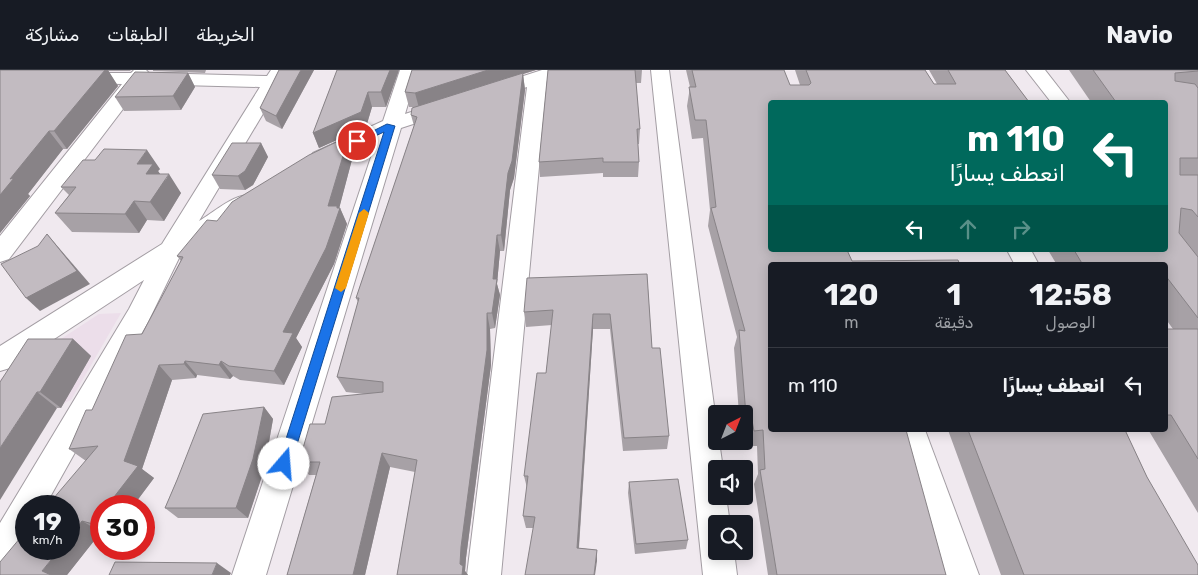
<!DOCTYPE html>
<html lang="ar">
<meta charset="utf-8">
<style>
:root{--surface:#171b24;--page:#20242c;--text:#f1f3f6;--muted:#9ea1a6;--line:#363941}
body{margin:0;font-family:Rubik,Cairo,sans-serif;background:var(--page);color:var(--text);direction:rtl;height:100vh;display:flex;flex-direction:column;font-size:19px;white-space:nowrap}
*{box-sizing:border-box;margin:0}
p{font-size:16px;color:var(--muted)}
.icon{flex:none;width:28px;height:28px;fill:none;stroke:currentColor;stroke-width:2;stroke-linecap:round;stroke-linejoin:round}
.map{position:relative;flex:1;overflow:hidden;direction:ltr}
.details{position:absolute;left:768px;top:192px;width:400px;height:170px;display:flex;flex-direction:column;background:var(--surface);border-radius:5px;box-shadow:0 2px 12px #0003;direction:rtl}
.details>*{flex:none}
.guide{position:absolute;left:768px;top:30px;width:400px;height:152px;border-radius:5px;box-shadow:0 2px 12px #0003;direction:rtl;background:#00695c;color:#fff;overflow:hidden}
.needle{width:32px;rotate:42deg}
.buttons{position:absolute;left:708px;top:335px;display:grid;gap:10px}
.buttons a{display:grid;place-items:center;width:45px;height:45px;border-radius:5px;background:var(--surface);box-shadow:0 2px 12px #0003;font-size:25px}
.speed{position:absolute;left:15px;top:425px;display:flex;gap:10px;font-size:25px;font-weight:700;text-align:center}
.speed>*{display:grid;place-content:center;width:65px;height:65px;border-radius:50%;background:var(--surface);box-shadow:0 2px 12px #0003;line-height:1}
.speed small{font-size:12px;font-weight:400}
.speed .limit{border:8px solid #d22;background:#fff;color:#111}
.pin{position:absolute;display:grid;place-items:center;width:42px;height:42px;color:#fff;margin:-21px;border:2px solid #fff;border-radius:50%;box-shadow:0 1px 5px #0007}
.me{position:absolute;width:55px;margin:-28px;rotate:18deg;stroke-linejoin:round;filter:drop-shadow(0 0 4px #0008)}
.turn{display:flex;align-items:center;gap:18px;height:105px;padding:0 20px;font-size:22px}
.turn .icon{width:65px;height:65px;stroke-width:2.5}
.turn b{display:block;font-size:35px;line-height:42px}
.lanes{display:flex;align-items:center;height:48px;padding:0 20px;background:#0003;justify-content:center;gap:25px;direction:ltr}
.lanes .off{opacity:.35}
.eta{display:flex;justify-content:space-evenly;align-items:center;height:85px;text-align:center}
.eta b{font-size:30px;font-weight:700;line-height:35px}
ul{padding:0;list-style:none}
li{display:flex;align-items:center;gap:15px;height:75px;padding:0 20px;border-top:1px solid var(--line)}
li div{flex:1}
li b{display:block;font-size:19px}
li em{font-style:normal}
header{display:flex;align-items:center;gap:30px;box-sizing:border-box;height:70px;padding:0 25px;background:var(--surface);border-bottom:1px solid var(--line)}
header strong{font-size:24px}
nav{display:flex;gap:28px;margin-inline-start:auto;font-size:18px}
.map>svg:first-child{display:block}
.built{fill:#ecdeea}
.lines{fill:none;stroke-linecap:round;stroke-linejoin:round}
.street-casing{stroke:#a39da3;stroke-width:2}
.street{fill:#fff;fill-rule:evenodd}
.wall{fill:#a7a1a6}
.shaded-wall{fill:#888387}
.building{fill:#c2bbc1;stroke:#888387}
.route{fill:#1a73e8;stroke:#114b97}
.slow{fill:#f59e0b}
</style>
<header>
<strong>Navio</strong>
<nav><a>الخريطة</a><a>الطبقات</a><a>مشاركة</a></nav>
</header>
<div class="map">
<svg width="1198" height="505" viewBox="0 0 1198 505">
<rect width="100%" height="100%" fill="#f0e9ef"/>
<path class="built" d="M121,243L71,330L50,340L0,421V309L99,244Z"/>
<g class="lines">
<defs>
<g id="street">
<path d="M134,0H146L149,3L267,6L271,0H289L199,151C215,142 237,120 256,126L259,131L256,136L180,186L148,252L45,436H26C26,462 28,490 0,502V453L129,239L144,210L10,298L0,301V276L162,174L260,17L142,14L9,189L0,192V166L122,14L77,13L70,11L68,7L70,3H131Z"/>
<path d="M400,0H418L405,44L446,31L453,33L456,37L453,41L401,58L266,505H232L377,69L327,93L320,95L313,93L309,88L313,83L383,51Z"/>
<path d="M542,0H570L567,4L547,11L501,505H467L527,17L490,29L483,27L480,23L483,19Z"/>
<path d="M651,0H669L716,351V371H719L723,399H716V426H726L730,454H716V481H734L737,505H703Z"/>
<path d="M1026,0H1045L1070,32H1051Z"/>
<path d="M1007,180H1031L1039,195H1015Z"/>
<path d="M895,360H925L979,505H945Z"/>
</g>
</defs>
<use href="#street" class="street-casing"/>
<use href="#street" class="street"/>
</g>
<g class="wall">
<path d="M0,0H131L130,1H108L118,16L67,79H63L28,124L30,126L0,163Z"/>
<path d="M153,0H206L205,3L153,1Z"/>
<path d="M279,0H314L282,59L266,51L260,38Z"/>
<path d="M337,0H399L386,37H372L366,57L319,78L313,63Z"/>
<path d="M412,0H536L523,4L525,20L514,108L510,120L504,181H500L497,214L500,225L495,258L490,259L491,295L466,488L465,501L468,505H397L415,402L390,397L365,505H287L316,405H309L299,392L325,354L365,324L346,322L337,307L358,232L356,228L414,56L411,45L415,37H409L405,22Z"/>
<path d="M548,0H642L641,13H636L640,59L639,74H638L639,92L638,107H603V103L540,107L539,92Z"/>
<path d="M686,0H784L790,15H800L795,0H925L934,14H937L929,0H1005L1029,32H770V360L946,505H768L754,414L758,404L757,376H748L745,361H744V344H739L734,278L737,267L708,156L710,140L703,68L692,69L687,36L690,17Z"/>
<path d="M1069,0H1198V443L1149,361H1138L1137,360H1165V259H1173L1165,248V195H1057L1048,180H1165V32H1091Z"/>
<path d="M188,3L195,17L181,40L124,41L115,27Z"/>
<path d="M261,73L268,87L253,115L245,120L220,119L212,105Z"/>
<path d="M354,82L339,138H340L347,154L334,194L296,268L302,277L284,315L240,310L233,306L230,309L197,305L196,308L172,310L142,399L154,408L133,436H101V462L67,505L86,391L69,379L92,340L142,264L181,191L177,186L217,151Z"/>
<path d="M160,99L158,101L160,104L181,123L164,151L147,150L139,163L72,162L55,143L69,125L61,117Z"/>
<path d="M647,204L652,278L669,366L667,379L623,381L610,259H593L579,478L597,480V491L533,458H526L523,446L527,418L524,406L546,303L552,255L526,257L524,242Z"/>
<path d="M73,269L91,286L61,338H57L0,312Z"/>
<path d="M264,337L273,349L264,400L248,448H178L165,438L177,410Z"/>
<path d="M948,360H1125L1147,407L1198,505H1001Z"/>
<path d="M629,412L688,470L686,479L635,484L628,423Z"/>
</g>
<g class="shaded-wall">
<path d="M105,0H108L118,16L67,79L54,61Z"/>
<path d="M301,0H314L282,59L276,46Z"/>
<path d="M390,0H399L386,37L381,22Z"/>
<path d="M488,0H536L523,4L525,20L514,108L510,120L504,181L501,165L419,38L415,23Z"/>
<path d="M188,3L195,17L181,40L173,26Z"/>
<path d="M368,22L372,37L366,57L319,78L313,63Z"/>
<path d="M49,61L63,79L28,124L30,126L0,163V125L10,109Z"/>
<path d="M349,66L354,82L339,139L340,138L347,154L334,194L296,268L302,277L284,315L274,301L283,262L328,136Z"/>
<path d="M261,73L268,87L253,115L245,120L238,106Z"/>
<path d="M147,80L160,99L158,101L165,111L169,104L181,123L164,151L150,132L137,94Z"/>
<path d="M134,131L147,150L139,163L125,144Z"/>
<path d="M47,164L90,214L40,241L26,228Z"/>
<path d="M497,165L500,181L497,214L500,225L495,258L492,243L493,209Z"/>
<path d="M487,243L490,259L491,295L466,488L465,501L468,505H462L460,494L461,477Z"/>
<path d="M593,244V259L578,488L577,478Z"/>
<path d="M73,269L91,286L61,338L40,322Z"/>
<path d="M185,291L197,305L196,308L184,294Z"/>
<path d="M221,291L233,306L230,309L219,295Z"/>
<path d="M159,295L172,310L142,399L154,408L133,436H107Z"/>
<path d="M37,322L57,338L0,430V378Z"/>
<path d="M264,337L273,349L264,400L248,448L236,438Z"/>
<path d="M382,383L390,397L365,505H353Z"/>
<path d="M101,443V459L93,454Z"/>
<path d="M82,451L101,462L67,505H49L42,501L60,479H69V468Z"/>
<path d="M597,480V491L595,505H594Z"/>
<path d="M217,493L231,503L230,505H212Z"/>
</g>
<g class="building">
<path d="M0,0H105L54,61H49L10,109L14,108L0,125Z"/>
<path d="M279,0H301L276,46L260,38Z"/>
<path d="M337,0H390L381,22H368L361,42L313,63Z"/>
<path d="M412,0H488L415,23L405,22Z"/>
<path d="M548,0H635L640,59H637L639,92H603V88L539,92Z"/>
<path d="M692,0H784L790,15H809L811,13L806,0H925L934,14H956L948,0H1005L1029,32H770V180H847L852,191L958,190L960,195H770V360H906L946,505H777L760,400L765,399L763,360L754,361L751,345H746L739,260L745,261L711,138L716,137L706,50H695L689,17H696Z"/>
<path d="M1093,0H1198V1L1175,3V11L1195,14L1198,18V88H1180V105H1198V147L1192,140L1181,138L1179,163L1198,187V248L1165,205V195H1083L1074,180H1165V32H1116Z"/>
<path d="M135,2L188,3L173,26L115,27Z"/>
<path d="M523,3L512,91L508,103L501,165H497L493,209H497L492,243H487V280L461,477L460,494L463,496L462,505H397L417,390L382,383L353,505H287L320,392H299L310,354H325L332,327L383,322V312L337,307L359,228H356L417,47L411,45L412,38Z"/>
<path d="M349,66L328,136H337V138H340L326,178L283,262L293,263L274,301L229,296L221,291L219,295L185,291L184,294L159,295L124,391L138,396L107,436H101V443L93,454L82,451L69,468V436H47L98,376L69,379L86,340H92L126,265L142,264L183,187L177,186L207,150L217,151L232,132L309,85Z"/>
<path d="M232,73H261L245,101L238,106L212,105Z"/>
<path d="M104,79L147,80L137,94H153L146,104H169L150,132L134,131L125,144L55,143L76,117H61L83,90H95Z"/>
<path d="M47,164L77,201L26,228L1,194L38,176Z"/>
<path d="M647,204L652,278H660L669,366L624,368L610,244H593L577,478L597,480L594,505H525L535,447L523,446L528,406H524L537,303H546L553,240L524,242L527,208Z"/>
<path d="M1165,259H1198V389L1171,345H1165Z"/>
<path d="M28,269H73L40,322H37L0,378V312Z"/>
<path d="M264,337L253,389L236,438H165L177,410L203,344Z"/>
<path d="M968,360H1125L1147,407L1198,495V505H1024Z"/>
<path d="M678,409L688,470L636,474L629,412Z"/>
<path d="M26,461V479H60L42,501L51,505H0V492Z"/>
<path d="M115,492L217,493L212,505H109Z"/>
</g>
<path class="route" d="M387,54L395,56L291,394L289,399L284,401L280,399L278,394L384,62L360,73L353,71Z"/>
<path class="slow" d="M364,139L369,143L346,218L341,222L335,218L359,143Z"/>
</svg>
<div class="buttons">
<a><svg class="needle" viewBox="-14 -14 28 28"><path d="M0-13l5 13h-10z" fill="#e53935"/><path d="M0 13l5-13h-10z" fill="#9ea1a6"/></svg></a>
<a><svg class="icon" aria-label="sound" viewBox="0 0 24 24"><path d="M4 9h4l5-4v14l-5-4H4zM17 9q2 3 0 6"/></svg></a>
<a><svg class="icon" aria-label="search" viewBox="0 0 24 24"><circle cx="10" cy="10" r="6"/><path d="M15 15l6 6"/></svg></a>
</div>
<div class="speed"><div>19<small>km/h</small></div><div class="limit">30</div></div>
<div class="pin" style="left:357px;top:71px;background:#d93025"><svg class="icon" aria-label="arrive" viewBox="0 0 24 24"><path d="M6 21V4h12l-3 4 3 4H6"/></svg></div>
<svg class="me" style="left:284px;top:394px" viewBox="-20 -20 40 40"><circle r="19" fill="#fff"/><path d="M0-13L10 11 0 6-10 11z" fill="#1a73e8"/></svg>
<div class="guide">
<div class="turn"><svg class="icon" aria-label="left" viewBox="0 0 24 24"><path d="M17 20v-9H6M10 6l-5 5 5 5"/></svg><div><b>110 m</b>انعطف يسارًا</div></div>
<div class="lanes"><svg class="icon" aria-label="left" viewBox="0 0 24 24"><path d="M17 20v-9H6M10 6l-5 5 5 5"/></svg><svg class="icon off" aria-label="ahead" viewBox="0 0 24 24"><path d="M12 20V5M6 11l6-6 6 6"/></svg><svg class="icon off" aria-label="right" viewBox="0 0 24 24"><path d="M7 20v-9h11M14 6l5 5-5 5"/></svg></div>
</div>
<section class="details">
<div class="eta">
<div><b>12:58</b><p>الوصول</p></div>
<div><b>1</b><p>دقيقة</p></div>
<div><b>120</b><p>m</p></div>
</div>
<ul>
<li><svg class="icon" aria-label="left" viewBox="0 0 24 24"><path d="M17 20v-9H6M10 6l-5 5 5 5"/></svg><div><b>انعطف يسارًا</b></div><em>110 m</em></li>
</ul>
</section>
</div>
